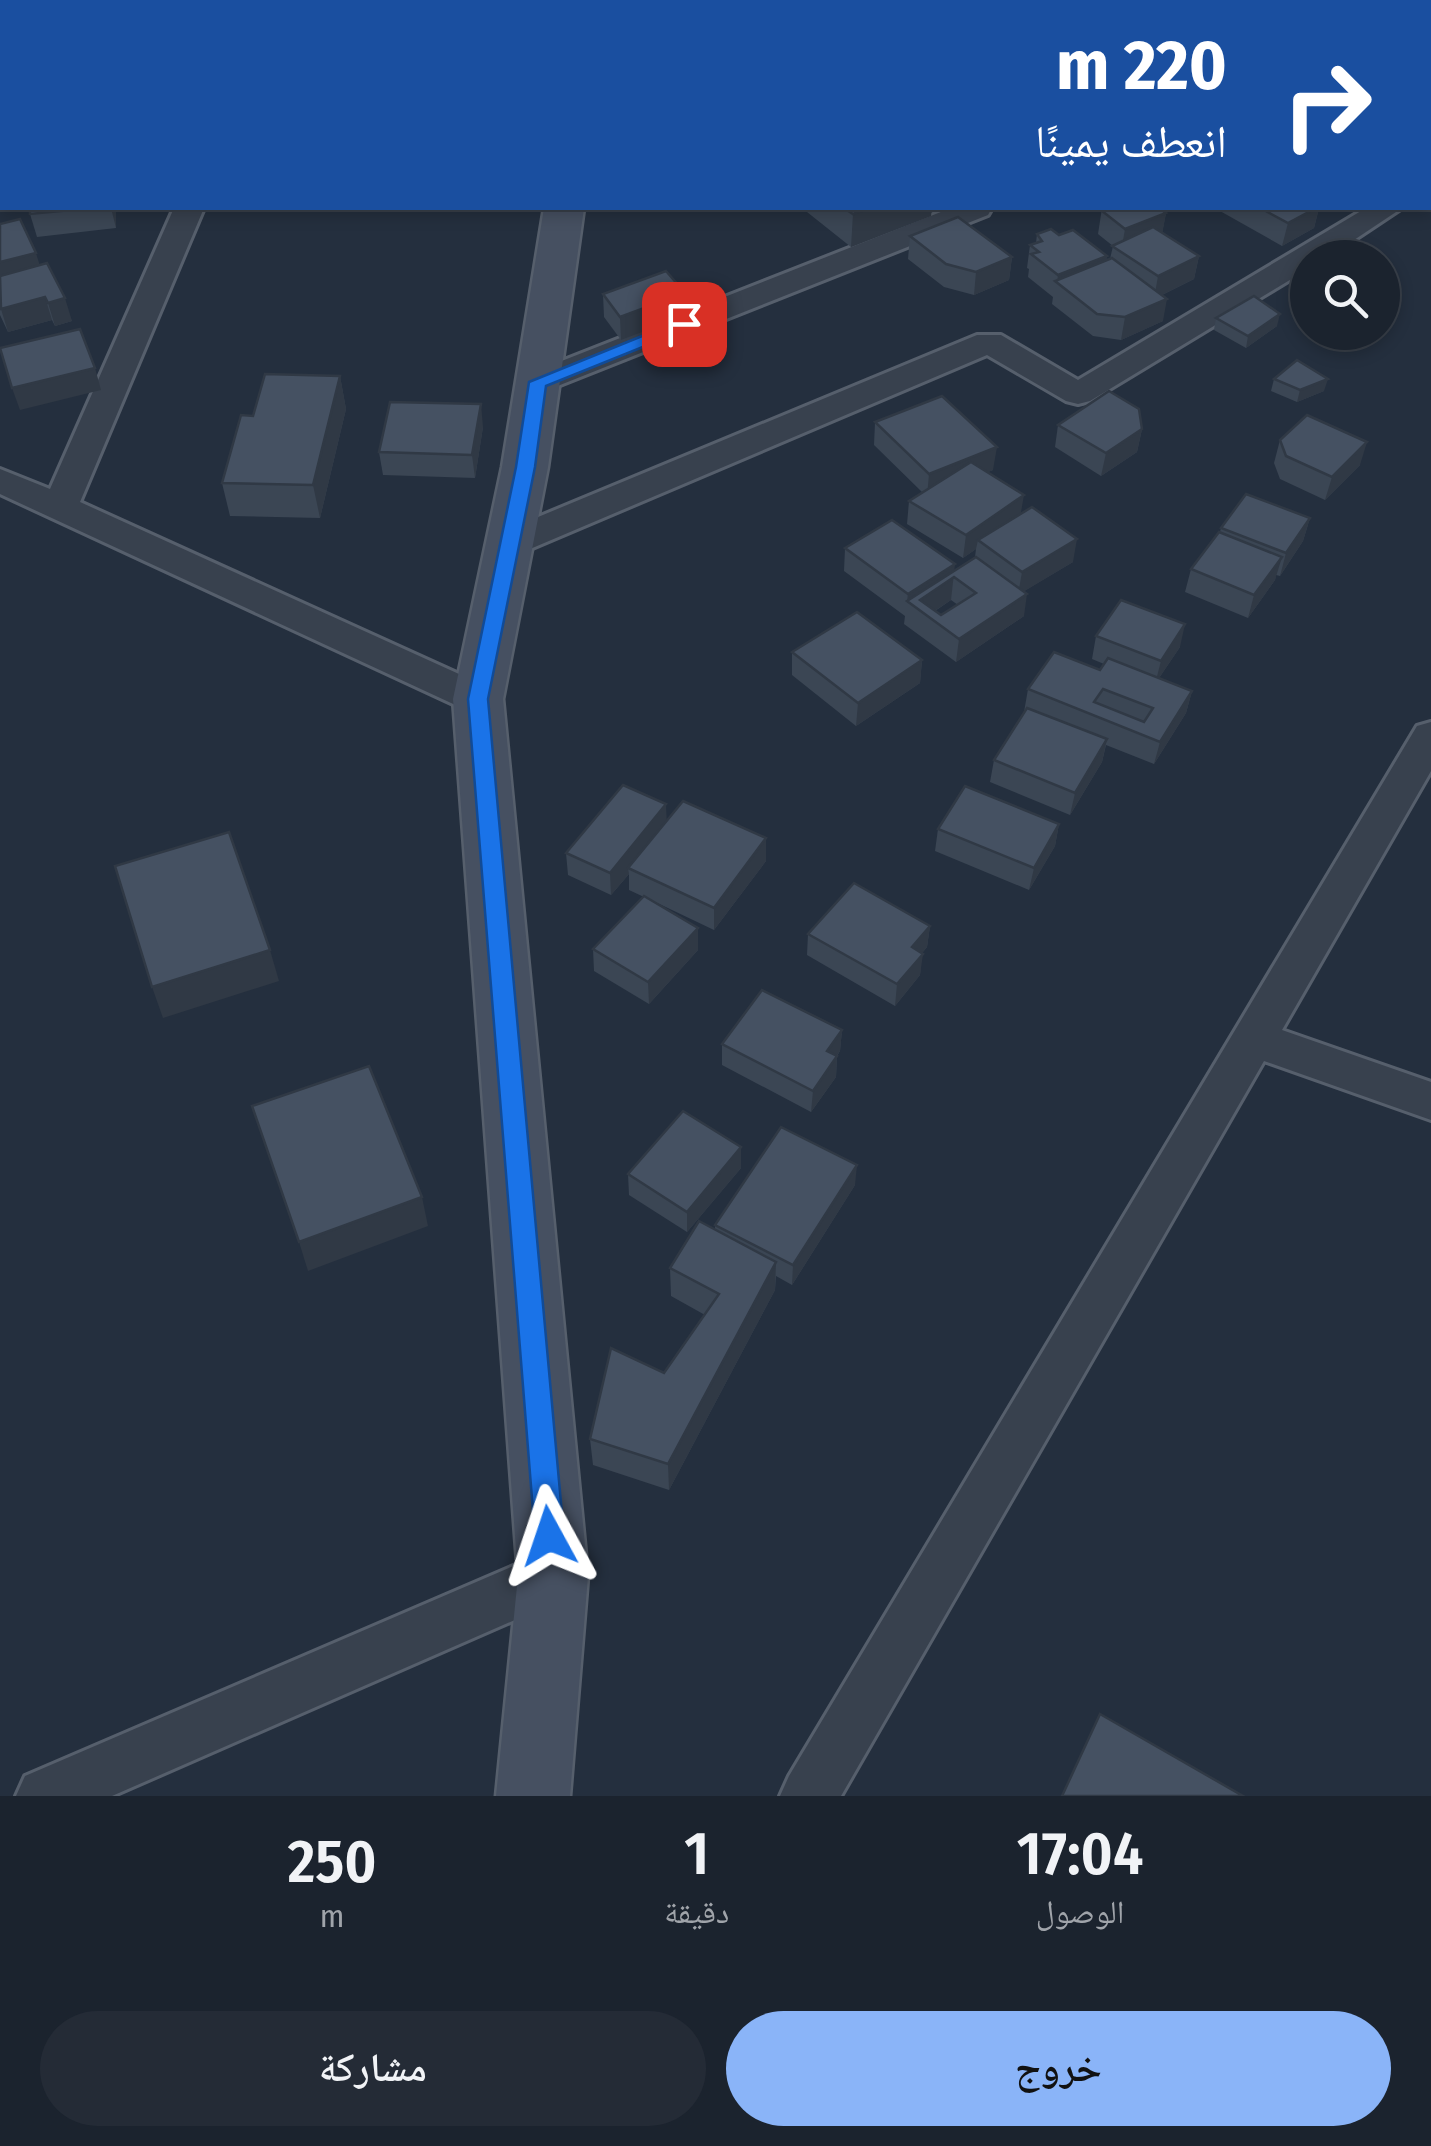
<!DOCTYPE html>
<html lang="ar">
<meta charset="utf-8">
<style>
:root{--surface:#1b232e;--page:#242b36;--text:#f1f3f6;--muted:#a0a4aa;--line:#39404a;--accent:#8ab4f8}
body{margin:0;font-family:"Fira Sans Condensed","Noto Naskh Arabic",sans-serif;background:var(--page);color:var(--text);direction:rtl;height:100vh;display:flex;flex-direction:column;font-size:38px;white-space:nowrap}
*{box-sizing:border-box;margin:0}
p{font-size:32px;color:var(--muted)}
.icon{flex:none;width:55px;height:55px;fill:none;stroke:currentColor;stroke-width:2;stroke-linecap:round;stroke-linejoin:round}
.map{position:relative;height:1796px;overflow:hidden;direction:ltr}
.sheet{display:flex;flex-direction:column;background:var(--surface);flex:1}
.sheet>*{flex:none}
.top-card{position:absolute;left:0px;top:0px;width:1432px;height:210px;box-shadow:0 5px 15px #0003,0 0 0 2px var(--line);direction:rtl;background:#1a4fa0;color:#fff;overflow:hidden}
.buttons{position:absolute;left:1290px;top:240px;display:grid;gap:20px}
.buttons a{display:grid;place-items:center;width:110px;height:110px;border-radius:50%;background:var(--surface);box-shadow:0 5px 15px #0003,0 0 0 2px var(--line);font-size:50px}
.pin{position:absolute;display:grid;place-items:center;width:85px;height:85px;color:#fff;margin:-42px;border-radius:20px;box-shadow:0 5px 15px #0006}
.me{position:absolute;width:110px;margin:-55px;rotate:355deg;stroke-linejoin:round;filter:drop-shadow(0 0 8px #0008)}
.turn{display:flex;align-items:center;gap:35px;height:210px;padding:0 40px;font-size:45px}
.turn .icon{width:130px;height:130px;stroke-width:2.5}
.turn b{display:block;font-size:70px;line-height:85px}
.eta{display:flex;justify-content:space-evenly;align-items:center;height:170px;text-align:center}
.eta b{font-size:60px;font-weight:600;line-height:70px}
.cta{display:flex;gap:20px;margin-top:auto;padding:20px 40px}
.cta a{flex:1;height:115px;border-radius:60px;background:var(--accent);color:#111;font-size:40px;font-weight:600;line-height:115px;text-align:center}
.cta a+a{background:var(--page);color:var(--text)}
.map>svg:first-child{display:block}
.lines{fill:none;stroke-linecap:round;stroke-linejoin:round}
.street-casing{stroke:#565f6c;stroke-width:6}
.secondary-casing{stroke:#565f6c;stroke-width:5}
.street{fill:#38414e;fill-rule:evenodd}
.secondary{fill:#465061;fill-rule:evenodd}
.wall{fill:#3b4654;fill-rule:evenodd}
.shaded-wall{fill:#303945}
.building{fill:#455162;stroke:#303945;stroke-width:2.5;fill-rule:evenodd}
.route{fill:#1a73e8;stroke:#114b97;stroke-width:2.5}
</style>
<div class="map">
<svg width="1431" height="1796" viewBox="0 0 1431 1796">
<rect width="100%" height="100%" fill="#242f3e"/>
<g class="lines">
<defs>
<g id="street">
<path d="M1342,0H1371L1373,2H1344Z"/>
<rect x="1430" y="38" width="1" height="17"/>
<path d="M1431,172V191H1430V172Z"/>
<path d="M174,208H204L80,502L492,689L498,699L492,709L478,713L464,709L0,494V469L50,489Z"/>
<path d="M951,208H992L988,215L550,389L538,392L526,389L521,382L526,375Z"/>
<path d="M1366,208H1402L1327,258H1308V269L1090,401L1078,404L1066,401L987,355L523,552L510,555L497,552L492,543L497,534L977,335H1001L1078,380Z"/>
<path d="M1431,722V771L1282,1030L1431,1082V1120L1264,1061L841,1796H780L789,1776L1417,726Z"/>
<path d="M553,1549L572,1557L580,1576L572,1595L112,1796H16L25,1776Z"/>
</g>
<g id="secondary">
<path d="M563,0H599V2H564Z"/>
<path d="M544,208H584L548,467L503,699L588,1576L570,1796H496L518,1576L453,699L502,467Z"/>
</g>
</defs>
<use href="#street" class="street-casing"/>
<use href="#secondary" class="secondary-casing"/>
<use href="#street" class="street"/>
<use href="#secondary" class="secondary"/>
</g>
<g class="wall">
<path d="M686,0H770V2H689Z"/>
<path d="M30,208H116V228L37,237L30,214Z"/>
<path d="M802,208H944L933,212L931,210V216L851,247Z"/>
<path d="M1102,208L1166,213L1162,233L1199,256L1194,279L1162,295L1163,321L1121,340L1093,336L1052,304L1053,297L1028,277L1029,269L1027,268L1030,245L1036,243L1037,234L1059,235L1107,256L1106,261L1110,259L1113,246L1098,234Z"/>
<path d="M1221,208H1319L1314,228L1282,246L1220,211Z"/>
<path d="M0,224L40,265L72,321L55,326L52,320L8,332L0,315Z"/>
<path d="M910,236L1012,257L1009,280L974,295L944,287L908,259Z"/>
<path d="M685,293V316L621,340L604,317L603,294Z"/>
<path d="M1216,318L1277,326L1246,348L1214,330Z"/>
<path d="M340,376L346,409L320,518L230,516L222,483L253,416Z"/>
<path d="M1274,379L1324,391L1297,402L1271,391Z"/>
<path d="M875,422L993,470L988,472L1021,514L1073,562L1024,591V616L956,662L904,624L905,616L844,571L845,548L954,570L975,557L976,549L963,558L907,524L909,501L922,492L874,445ZM951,600L958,605L941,615L935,611Z"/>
<path d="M1058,425L1142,429L1137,452L1101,476L1055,447Z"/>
<path d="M483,427L475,478L383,475L379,452Z"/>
<path d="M1280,440L1360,465L1325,500L1280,479L1274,463Z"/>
<path d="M1310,518L1303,541L1280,576L1276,575L1275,580L1248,618L1185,592L1191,569L1220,532L1221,528Z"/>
<path d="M1096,636L1180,647L1159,678L1192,691L1186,713L1154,764L1106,745L1102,762L1070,815L990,782L994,760L1024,712L1028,689L1100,670L1104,664L1092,659Z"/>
<path d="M792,652L922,660L920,683L856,726L792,675Z"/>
<path d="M667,821L766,838V861L714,930L651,900L698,928V950L649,1004L594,971L593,949L644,897L629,890V874L611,895L568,875L566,853Z"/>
<path d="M1059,824L1055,846L1029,890L935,851L938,829Z"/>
<path d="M930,926L927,947L922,953L920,975L895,1006L807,955L808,934Z"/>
<path d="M842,1030L840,1051L837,1056L836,1077L811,1112L722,1065V1044Z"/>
<path d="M741,1147V1168L687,1232L629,1195L628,1174Z"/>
<path d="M855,1185L792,1285L776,1276L775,1290L669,1490L593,1465L590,1439L664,1373L705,1315L671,1296L670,1268L715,1229V1225Z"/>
</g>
<g class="shaded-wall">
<path d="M744,0H770V2H736Z"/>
<path d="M0,184L2,192V208H7L8,210L0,212Z"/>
<path d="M111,208H116V228Z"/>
<path d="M870,208H932L931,216L851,247L853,214Z"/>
<path d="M1316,208H1319L1314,228L1282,246L1288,223Z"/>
<path d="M1166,213L1162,235L1121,252L1125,229Z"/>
<path d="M36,253L43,276L0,287V262Z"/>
<path d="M1107,256L1103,279L1057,283L1058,275Z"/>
<path d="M1199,256L1194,279L1154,299L1158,276Z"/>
<path d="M1012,257L1009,280L974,295L976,272Z"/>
<path d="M685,293V316L621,340L620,317Z"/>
<path d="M45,297L52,320L8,332L1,309Z"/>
<path d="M65,298L72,321L55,326L48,303Z"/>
<path d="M1167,299L1163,321L1121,340L1125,317Z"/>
<path d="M1280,314L1277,326L1246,348L1248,336Z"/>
<path d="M95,368L101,390L20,410L12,388Z"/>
<path d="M340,376L346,409L320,518L313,485Z"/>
<path d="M1328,379L1324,391L1297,402L1300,390Z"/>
<path d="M481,404L483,427L475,478L472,455Z"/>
<path d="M1142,429L1137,452L1101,476L1106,453Z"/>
<path d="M1367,442L1360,465L1325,500L1332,477Z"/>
<path d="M997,447L993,470L927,497L929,474Z"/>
<path d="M1024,495L1020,518L978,540L976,549L963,558L966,535Z"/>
<path d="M1310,518L1303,541L1280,576L1286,553Z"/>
<path d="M1077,539L1073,562L1018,595L1022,572Z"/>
<path d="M1282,557L1275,580L1248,618L1254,595Z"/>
<path d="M955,564L951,600L927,616L907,601L908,594Z"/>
<path d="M1027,594L1024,616L956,662L959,639Z"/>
<path d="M1185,624L1180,647L1155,684L1161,661Z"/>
<path d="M922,660L920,683L856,726L858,703Z"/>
<path d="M1192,691L1186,713L1154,764L1160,742Z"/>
<path d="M1107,739L1102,762L1070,815L1075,793Z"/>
<path d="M666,804L667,827L628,868L629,874L611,895L610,873Z"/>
<path d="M1059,824L1055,846L1029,890L1034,868Z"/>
<path d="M766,838V861L714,930V908Z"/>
<path d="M930,926L927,947L909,969L912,947Z"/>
<path d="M698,928V950L649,1004L648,982Z"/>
<path d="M270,950L279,981L163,1018L152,987Z"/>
<path d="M923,954L920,975L895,1006L897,984Z"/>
<path d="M842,1030L840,1051L825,1072L827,1051Z"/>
<path d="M837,1056L836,1077L811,1112L813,1091Z"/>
<path d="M741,1147V1168L687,1232V1212Z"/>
<path d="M857,1165L855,1185L792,1285L793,1265Z"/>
<path d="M422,1197L428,1226L308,1271L299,1242Z"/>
<path d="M776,1262L775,1290L669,1490L668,1464Z"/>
</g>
<g class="building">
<path d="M715,0H744L736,2H718Z"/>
<path d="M30,208H93L30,214Z"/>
<path d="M844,208H870L853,214Z"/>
<path d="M1102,208H1159L1166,213L1125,229L1102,211Z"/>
<path d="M1260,208H1316L1288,223Z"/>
<path d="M958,217L1012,257L976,272L946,264L910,236Z"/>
<path d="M20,219L36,253L0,262V224Z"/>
<path d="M1153,227L1199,256L1158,276L1112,246Z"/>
<path d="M1051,229L1059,235L1073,230L1107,256L1058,275L1031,254L1039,252L1030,245L1042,241L1037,234Z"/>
<path d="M1112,258L1167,299L1125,317L1097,314L1055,281Z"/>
<path d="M47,263L65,298L48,303L45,297L1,309L0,276Z"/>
<path d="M666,271L685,293L620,317L603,294Z"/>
<path d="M1254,296L1280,314L1248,336L1216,318Z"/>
<path d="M80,329L95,368L12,388L0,348Z"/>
<path d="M1297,360L1328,379L1300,390L1274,379Z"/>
<path d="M265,374L340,376L313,485L222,483L241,415L253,416Z"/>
<path d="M1109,391L1139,409L1142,429L1106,453L1058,425Z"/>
<path d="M942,396L997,447L929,474L875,422Z"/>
<path d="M390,402L481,404L472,455L379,452Z"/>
<path d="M1307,415L1367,442L1332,477L1286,456L1280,440Z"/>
<path d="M971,462L1024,495L966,535L909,501Z"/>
<path d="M1246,494L1310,518L1286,553L1221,528Z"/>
<path d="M1032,507L1077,539L1022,572L978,540Z"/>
<path d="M892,520L955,564L908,594L845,548Z"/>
<path d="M1219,532L1282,557L1254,595L1191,569Z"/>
<path d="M976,557L1027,594L959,639L907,601ZM954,577L976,593L941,615L920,600Z"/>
<path d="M1121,600L1185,624L1161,661L1096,636Z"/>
<path d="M857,612L922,660L858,703L792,652Z"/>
<path d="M1054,652L1100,670L1108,658L1192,691L1160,742L1028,689ZM1103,689L1153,708L1144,722L1094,702Z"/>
<path d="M1027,708L1107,739L1075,793L994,760Z"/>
<path d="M623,785L666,804L610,873L566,853Z"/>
<path d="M965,786L1059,824L1034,868L938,829Z"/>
<path d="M683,801L766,838L714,908L628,868Z"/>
<path d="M229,832L270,950L152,987L115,866Z"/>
<path d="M854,883L930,926L912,947L923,954L897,984L808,934Z"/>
<path d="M644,896L698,928L648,982L593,949Z"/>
<path d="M762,990L842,1030L827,1051L837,1056L813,1091L722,1044Z"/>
<path d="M369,1066L422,1197L299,1242L252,1106Z"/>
<path d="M683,1111L741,1147L687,1212L628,1174Z"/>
<path d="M781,1127L857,1165L793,1265L715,1225Z"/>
<path d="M699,1221L776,1262L668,1464L590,1439L611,1348L664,1373L719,1294L670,1268Z"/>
<path d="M1100,1714L1243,1796H1062Z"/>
</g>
<path class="route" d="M684,319L693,324L690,328L546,386L535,467L488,699L564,1536L559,1546L549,1550L539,1546L535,1536L468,699L516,467L529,382Z"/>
</svg>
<div class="buttons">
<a><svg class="icon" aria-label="search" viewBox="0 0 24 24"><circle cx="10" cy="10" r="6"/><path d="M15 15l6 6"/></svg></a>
</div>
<div class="pin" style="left:684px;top:324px;background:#d93025"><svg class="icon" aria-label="arrive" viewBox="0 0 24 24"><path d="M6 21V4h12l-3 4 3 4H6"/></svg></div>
<svg class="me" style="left:549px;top:1536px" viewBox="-20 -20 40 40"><path d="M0-17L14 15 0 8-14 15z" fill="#1a73e8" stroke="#fff" stroke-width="4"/></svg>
<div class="top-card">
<div class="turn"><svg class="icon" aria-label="right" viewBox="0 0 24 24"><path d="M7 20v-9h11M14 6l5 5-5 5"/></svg><div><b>220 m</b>انعطف يمينًا</div></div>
</div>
</div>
<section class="sheet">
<div class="eta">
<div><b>17:04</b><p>الوصول</p></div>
<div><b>1</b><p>دقيقة</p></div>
<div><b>250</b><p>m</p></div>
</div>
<div class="cta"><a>خروج</a><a>مشاركة</a></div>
</section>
